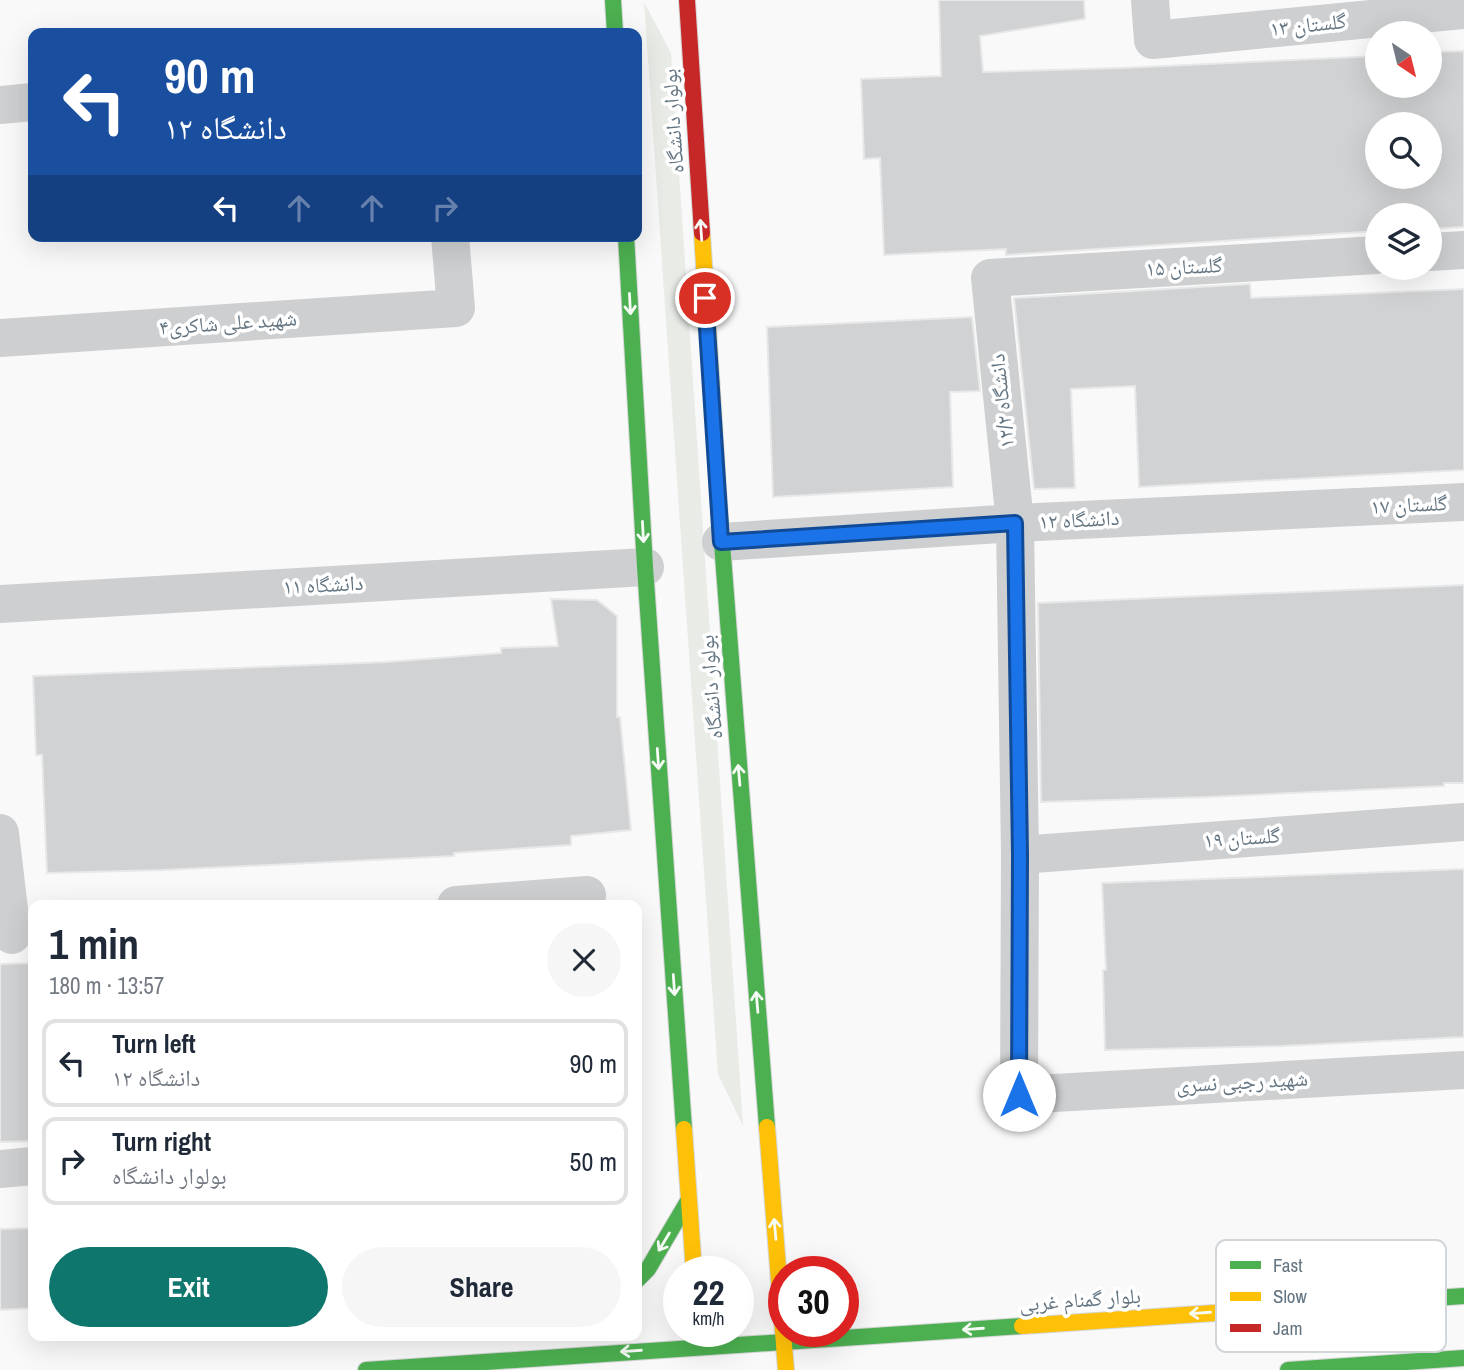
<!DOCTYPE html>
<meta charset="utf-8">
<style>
:root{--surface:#fff;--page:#f6f6f7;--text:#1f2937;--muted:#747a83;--line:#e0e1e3;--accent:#0f766e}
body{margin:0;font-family:"Archivo Narrow","Noto Naskh Arabic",sans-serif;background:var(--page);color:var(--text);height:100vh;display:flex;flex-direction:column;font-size:26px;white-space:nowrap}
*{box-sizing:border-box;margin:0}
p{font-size:23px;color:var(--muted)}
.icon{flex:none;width:38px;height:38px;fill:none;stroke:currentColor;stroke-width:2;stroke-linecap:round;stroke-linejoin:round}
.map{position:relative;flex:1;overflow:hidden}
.sheet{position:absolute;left:28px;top:900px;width:614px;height:441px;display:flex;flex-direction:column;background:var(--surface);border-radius:14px;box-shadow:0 7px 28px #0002}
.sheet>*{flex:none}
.hud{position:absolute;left:28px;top:28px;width:614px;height:214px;border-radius:14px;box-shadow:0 7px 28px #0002;background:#1a4fa0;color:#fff;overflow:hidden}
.needle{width:46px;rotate:145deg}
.tools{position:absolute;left:1365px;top:21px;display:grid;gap:14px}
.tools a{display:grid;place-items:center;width:77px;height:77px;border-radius:50%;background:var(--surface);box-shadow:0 7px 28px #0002;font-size:35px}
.speed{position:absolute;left:663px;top:1256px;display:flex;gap:14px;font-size:35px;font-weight:700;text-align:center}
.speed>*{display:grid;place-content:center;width:91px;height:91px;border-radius:50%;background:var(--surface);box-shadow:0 7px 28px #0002;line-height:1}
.speed small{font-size:18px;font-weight:400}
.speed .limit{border:10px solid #d22;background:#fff;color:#111}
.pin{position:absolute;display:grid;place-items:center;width:60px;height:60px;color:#fff;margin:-30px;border:4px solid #fff;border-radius:50%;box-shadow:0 2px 7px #0007}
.me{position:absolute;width:77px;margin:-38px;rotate:0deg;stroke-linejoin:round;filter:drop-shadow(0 0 5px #0008)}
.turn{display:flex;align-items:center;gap:24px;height:147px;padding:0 21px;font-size:32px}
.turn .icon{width:91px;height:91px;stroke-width:2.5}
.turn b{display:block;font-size:49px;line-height:60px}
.lanes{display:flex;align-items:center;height:66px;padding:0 21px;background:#0003;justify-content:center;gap:35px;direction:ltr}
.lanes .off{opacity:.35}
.round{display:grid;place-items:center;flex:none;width:74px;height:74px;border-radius:37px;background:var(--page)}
.headline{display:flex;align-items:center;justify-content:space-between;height:119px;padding:0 21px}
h1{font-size:42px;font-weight:700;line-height:52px}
.button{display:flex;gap:14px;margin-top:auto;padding:14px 21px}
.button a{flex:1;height:80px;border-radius:42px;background:var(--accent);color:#fff;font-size:28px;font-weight:700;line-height:80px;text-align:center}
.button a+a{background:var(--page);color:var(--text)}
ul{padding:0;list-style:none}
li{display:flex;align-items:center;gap:21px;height:88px;margin:0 14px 10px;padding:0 7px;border:4px solid var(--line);border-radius:14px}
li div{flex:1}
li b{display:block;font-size:26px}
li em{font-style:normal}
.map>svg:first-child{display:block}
.green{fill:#e8ebe6}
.building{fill:#d0d2d3;stroke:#e8e8e8;stroke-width:2;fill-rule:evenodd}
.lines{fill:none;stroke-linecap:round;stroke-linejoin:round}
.fast-casing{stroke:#d5d6d7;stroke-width:18}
.slow-casing{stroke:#d5d6d7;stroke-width:18}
.jam-casing{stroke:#d5d6d7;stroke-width:18}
.street{stroke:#cecfd0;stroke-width:38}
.fast{stroke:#4caf50;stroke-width:16}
.slow{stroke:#ffc107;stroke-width:16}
.jam{stroke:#c62828;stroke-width:16}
.oneway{stroke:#f6fbf6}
.route-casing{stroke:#114b97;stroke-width:18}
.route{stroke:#1a73e8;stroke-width:12}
.labels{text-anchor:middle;stroke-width:7;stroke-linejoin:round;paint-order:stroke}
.street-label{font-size:21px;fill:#657683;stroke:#fff}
.key{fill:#fff;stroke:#d1d6da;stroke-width:2}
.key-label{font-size:19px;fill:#657683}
</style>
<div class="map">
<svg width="1464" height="1370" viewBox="0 0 1464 1370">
<rect width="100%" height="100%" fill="#f9f9f9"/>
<path class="green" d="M644,2L671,53L743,1126L718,1074Z"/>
<g class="building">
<path d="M939,0H1084L1085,19L980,36L983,72L1121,68L1377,56V86H1430V52L1464,51V227L1430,229V215H1377V231L1006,255V249L884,255L880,158L864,159L861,79L941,76ZM1377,124H1430V177H1377Z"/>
<path d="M1250,284L1251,298L1464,289V470L1139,487L1135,386L1071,389L1075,488L1034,489L1014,298Z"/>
<path d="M972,317L980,391L950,392L953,487L773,497L767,327Z"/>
<path d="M1464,585V783H1444V786L1208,797L1041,802L1038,603Z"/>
<path d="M551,599L597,600L617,616V717H620L631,830L571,836V845L454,853V856L164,870L47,873L42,755H36L33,676L387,662L501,653V648L558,646Z"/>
<path d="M1464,869V1037L1283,1046L1105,1050L1103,970H1106L1102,883Z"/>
<path d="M33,963V1043H30L33,1141L0,1142V964Z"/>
<path d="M33,1228V1308L0,1310V1229Z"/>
</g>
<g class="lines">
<defs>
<g id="fast">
<path d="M613,0L615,33"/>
<path d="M626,236L645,567L684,1129"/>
<path d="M719,504L767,1127"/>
<path d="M637,1280L648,1269L688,1201"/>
<path d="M1318,1306L1464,1296"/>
<path d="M366,1370L1022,1326"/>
<path d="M1288,1370L1464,1358"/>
</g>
<g id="slow">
<path d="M702,233L719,504"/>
<path d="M767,1127L786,1370"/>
<path d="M684,1129L694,1272"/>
<path d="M1022,1326L1318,1306"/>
</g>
<path id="jam" d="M687,0L702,233"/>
</defs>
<use href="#fast" class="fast-casing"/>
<use href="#slow" class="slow-casing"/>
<use href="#jam" class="jam-casing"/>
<g class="street">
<path d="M1150,0L1153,40L1464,10"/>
<path d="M0,105L33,102"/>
<path d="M1430,252L1464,250"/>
<path d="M1377,255L990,278L1015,523L1020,855L1019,1095L1464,1070"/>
<path d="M0,338L456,308L450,236"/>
<path d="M721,542L1015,523L1464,502"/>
<path d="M0,604L645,567"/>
<path d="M0,833L12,935"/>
<path d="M1020,855L1464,822"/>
<path d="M456,905L587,895"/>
<path d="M0,1169L33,1166"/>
</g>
<use href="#fast" class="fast"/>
<use href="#slow" class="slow"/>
<use href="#jam" class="jam"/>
</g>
<defs><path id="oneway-shaft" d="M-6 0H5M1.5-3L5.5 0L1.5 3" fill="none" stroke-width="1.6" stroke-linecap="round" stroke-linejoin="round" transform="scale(1.75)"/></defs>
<g class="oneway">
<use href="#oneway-shaft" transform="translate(701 230) rotate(-94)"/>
<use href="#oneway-shaft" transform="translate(630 304) rotate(87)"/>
<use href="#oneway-shaft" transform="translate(643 532) rotate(87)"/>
<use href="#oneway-shaft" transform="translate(658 759) rotate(86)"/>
<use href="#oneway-shaft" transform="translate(739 775) rotate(-95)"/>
<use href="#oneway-shaft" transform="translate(674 985) rotate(86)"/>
<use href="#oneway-shaft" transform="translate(757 1002) rotate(-95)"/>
<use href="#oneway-shaft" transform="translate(775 1229) rotate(-95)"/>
<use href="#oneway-shaft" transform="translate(664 1242) rotate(121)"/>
<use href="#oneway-shaft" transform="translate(1200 1313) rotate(176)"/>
<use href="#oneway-shaft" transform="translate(973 1329) rotate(176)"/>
<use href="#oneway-shaft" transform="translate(631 1351) rotate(176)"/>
</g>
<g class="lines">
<defs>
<path id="route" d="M705,298L721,542L1015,523L1020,855L1019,1095"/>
</defs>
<use href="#route" class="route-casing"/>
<use href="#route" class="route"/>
</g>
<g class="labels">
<g class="street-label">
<text transform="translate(1308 25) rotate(-6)" y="7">گلستان ۱۳</text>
<text transform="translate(673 121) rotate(-94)" y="7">بولوار دانشگاه</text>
<text transform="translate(1184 267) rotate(-3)" y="7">گلستان ۱۵</text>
<text transform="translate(228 323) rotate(-4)" y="7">شهید علی شاکری۴</text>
<text transform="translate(1002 401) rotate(-96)" y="7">دانشگاه ۱۲/۲</text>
<text transform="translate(1409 505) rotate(-3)" y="7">گلستان ۱۷</text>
<text transform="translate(1079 520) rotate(-3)" y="7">دانشگاه ۱۲</text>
<text transform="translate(323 585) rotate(-3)" y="7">دانشگاه ۱۱</text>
<text transform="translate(711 687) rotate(-95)" y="7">بولوار دانشگاه</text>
<text transform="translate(1242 838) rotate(-4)" y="7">گلستان ۱۹</text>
<text transform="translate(1242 1082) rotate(-3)" y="7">شهید رجبی نسری</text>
<text transform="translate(1080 1300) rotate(-4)" y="7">بلوار گمنام غربی</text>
</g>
</g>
<rect x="1216" y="1240" width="230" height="112" rx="10" class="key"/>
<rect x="1230" y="1261" width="31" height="8" fill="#4caf50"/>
<rect x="1230" y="1292" width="31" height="9" fill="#ffc107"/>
<rect x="1230" y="1324" width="31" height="8" fill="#c62828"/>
<g class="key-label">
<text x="1273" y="1272">Fast</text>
<text x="1273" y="1303">Slow</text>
<text x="1273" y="1335">Jam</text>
</g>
</svg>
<div class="tools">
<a><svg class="needle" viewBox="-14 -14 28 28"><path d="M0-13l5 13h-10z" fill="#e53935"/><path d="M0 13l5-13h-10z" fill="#747a83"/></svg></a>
<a><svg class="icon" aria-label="search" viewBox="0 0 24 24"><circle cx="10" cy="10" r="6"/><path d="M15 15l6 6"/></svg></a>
<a><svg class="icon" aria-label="layers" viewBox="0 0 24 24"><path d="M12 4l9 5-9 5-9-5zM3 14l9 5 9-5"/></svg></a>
</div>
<div class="speed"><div>22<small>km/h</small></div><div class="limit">30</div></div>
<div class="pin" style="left:705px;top:298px;background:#d93025"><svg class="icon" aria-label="arrive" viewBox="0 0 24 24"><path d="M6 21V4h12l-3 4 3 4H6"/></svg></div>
<svg class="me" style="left:1019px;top:1095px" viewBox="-20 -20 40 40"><circle r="19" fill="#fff"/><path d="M0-13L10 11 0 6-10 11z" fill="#1a73e8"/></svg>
<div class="hud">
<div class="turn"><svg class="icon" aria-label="left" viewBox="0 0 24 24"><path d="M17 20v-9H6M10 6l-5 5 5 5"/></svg><div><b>90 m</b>دانشگاه ۱۲</div></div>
<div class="lanes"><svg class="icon" aria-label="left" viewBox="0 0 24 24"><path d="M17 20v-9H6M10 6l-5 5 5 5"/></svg><svg class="icon off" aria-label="ahead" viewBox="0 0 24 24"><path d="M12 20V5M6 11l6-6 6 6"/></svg><svg class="icon off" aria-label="ahead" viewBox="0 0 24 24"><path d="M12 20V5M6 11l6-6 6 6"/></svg><svg class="icon off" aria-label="right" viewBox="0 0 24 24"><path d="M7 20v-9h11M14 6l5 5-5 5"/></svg></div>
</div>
<section class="sheet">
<div class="headline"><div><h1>1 min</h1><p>180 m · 13:57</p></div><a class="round"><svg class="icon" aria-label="close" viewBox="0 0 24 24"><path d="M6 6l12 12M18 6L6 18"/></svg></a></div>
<ul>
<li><svg class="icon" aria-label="left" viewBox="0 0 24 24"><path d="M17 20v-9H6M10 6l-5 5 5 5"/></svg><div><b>Turn left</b><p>دانشگاه ۱۲</p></div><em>90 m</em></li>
<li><svg class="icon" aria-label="right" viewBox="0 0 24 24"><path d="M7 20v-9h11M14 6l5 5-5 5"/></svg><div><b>Turn right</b><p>بولوار دانشگاه</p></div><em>50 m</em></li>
</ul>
<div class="button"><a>Exit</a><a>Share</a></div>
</section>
</div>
